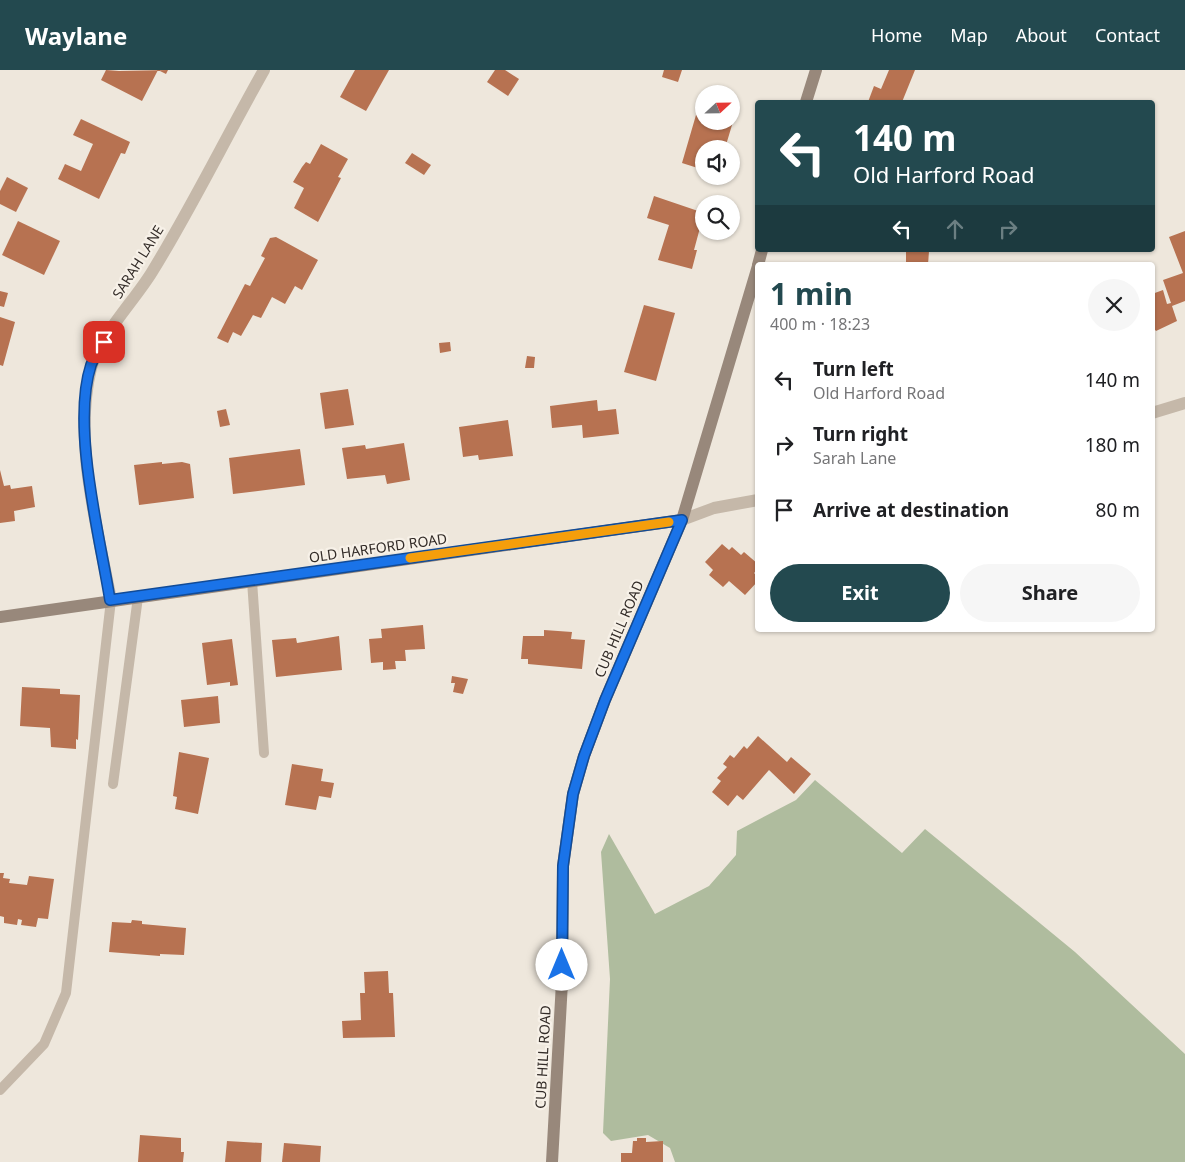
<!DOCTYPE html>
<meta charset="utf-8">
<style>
:root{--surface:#fff;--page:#f6f6f6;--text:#202124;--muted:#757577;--accent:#23494f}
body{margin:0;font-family:"Noto Sans",sans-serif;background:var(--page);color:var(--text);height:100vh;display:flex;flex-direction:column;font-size:19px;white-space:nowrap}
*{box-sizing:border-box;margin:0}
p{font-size:16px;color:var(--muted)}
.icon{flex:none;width:28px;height:28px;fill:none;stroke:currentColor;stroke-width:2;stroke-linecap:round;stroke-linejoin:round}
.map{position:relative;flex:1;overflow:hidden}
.panel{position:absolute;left:755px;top:192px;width:400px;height:370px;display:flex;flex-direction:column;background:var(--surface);border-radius:5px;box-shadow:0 1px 4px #0004}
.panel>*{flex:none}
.hud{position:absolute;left:755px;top:30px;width:400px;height:152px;border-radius:5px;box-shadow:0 1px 4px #0004;background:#23494f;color:#fff;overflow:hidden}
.needle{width:32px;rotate:68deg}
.buttons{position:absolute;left:695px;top:15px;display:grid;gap:10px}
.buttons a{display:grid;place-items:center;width:45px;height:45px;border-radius:50%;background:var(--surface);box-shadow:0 1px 4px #0004;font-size:25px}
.pin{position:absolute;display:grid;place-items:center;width:42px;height:42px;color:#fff;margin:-21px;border-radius:10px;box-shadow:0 2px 8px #0006}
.me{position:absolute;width:55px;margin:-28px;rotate:0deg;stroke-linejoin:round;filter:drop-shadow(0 0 4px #0008)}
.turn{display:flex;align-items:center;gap:18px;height:105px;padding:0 15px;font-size:22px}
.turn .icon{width:65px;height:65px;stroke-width:2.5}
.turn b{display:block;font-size:35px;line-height:42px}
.lanes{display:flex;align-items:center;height:48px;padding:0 15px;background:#0003;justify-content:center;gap:25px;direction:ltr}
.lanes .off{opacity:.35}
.round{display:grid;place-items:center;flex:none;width:52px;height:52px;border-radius:26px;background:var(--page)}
.head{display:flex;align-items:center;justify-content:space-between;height:85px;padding:0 15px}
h1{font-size:30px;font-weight:700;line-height:38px;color:var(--accent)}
.action{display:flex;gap:10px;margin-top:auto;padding:10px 15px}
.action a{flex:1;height:58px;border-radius:30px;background:var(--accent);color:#fff;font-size:20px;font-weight:700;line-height:58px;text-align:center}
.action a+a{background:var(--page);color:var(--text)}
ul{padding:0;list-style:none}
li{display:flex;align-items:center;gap:15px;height:65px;padding:0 15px}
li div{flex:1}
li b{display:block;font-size:19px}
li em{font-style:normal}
header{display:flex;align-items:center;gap:30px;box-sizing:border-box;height:70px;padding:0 25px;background:var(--accent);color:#fff}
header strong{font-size:24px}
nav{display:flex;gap:28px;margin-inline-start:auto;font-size:18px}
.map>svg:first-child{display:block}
.green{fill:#afbc9e}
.building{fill:#b77251}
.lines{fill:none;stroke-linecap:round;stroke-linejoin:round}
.lane{stroke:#c5b8a9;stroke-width:10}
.street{stroke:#c5b8a9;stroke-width:12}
.secondary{stroke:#98887b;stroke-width:12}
.route-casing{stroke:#114b97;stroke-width:12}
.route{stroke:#1a73e8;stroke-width:9}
.slow{stroke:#f59e0b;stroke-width:9}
.labels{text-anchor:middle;stroke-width:4.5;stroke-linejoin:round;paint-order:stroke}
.street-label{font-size:14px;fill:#332c28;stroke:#f7f1e8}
</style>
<header>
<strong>Waylane</strong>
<nav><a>Home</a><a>Map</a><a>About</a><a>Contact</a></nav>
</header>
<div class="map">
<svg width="1185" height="1092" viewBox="0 0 1185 1092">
<rect width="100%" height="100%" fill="#eee7dc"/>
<path class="green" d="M815,710L902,783L925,759L1075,882L1185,984V1092H675L670,1078L648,1065L611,1071L603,1063L610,909L601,782L609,764L655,844L709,816L736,785L737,761L796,730Z"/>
<g class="building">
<path d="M106,0L119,1L168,0L166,4L158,0L142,31L101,10Z"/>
<path d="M355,0H389L366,41L340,27Z"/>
<path d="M495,0H505L519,9L508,26L487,12Z"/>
<path d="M664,0H682L678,12L662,7Z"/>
<path d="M889,0H915L902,32H868L874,16L881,19Z"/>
<path d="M696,45L704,47V51H718L732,55L726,75L720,73V79H704V100L682,93Z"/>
<path d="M81,49L130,72L125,84L121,83L99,129L58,109L65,94L81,101L93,74L73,65Z"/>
<path d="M321,74L348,89L338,107L341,108L318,152L294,138L304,118L293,112L302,97L306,92L310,94Z"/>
<path d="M412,83L431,95L424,105L405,93Z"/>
<path d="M7,107L28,118L16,142L0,134V121Z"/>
<path d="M654,126L704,143L694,180H697L692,199L658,190L669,155L647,148Z"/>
<path d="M18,151L60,171L44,205L2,185Z"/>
<path d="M1185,161V231L1172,236L1177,251L1156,261L1152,256V224L1163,220L1167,234L1171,233L1163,210L1183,203L1169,167Z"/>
<path d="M276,167L318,190L302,220L295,216L285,234L272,227L261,248L253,245L241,266L233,262L228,273L217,268L245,214L250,216L265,188L261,186L270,168Z"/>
<path d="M906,180L929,181L928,195H906Z"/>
<path d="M0,221L8,223L4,237L0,236Z"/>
<path d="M644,235L675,243L656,311L624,302Z"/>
<path d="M0,247L15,252L3,296L0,295Z"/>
<path d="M450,272L451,281L440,283L439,273Z"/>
<path d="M527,286L535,287L534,298H525Z"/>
<path d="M348,319L354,355L325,359L320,323Z"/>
<path d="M597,330L598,341L616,339L619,364L583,368L582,355L552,358L550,336Z"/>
<path d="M226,339L230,355L220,357L217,341Z"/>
<path d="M508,350L513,386L479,390L478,385L463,387L459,357Z"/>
<path d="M404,373L410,410L387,414L385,405L347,409L342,378L365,375L366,379Z"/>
<path d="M300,379L305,415L233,424L229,388Z"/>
<path d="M162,392V394L182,392L190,394L194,428L139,435L134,395Z"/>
<path d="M0,400L4,416L10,415L11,419L32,416L35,437L14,441L15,451L0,453Z"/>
<path d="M722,474L729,480L732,477L741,485L744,482L758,494V499L754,503L758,507V511L745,525L729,511L723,517L709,505L713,500L705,492Z"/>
<path d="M423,555L425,579L405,580L406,591H395L396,599L383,600V592L371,593L369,569L382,568L381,559Z"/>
<path d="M544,560L572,562L571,569L585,570L582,599L528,594V589H521L523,566H544Z"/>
<path d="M339,566L342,600L276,607L272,570L296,568L297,573Z"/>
<path d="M232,569L238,615L230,616V612L207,615L202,573Z"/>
<path d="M452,606L468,609L463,624L453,622L455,613H451Z"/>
<path d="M22,617L60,619V624L80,625L78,670L76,669V679L51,677L50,658L20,656Z"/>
<path d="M218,626L220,653L184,657L181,630Z"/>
<path d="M758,666L787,692L791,687L811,704L794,724L769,700L743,730L737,725L728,736L712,722L721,711L717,708L727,697L723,694L730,685L734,688L744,676L747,679Z"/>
<path d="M179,682L209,688L198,744L175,739L177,727L173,726Z"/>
<path d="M292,694L323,699L321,711L334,713L331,728L319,726L316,740L285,735Z"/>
<path d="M0,803H4L3,808L10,809L9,813L27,815L29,806L54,809L48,849L38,848L36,857L21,855L22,850L18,849L17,855L4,853V847L0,846Z"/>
<path d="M132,850L142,851V854L186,858L184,885L160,884V886L109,882L112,852L131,853Z"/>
<path d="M388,901L389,923H393L395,967L343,968L342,951L361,950L360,923H365L364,902Z"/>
<path d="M140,1065L181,1068V1082H184L183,1092H138Z"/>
<path d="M637,1068H646V1072L663,1071V1092H621V1083H632L633,1071H637Z"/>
<path d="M227,1071L262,1073L261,1092H225Z"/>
<path d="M284,1073L321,1076L320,1092H282Z"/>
</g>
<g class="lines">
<g class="lane">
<path d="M252,511L264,683"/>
<path d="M113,714L138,527"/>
<path d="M0,1020L44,974L66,923L111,530"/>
</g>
<g class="street">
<path d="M1152,343L1185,333"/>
<path d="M682,450L714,438L758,430"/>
<path d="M111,530C97,455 73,373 91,298C98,268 135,230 152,202C192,137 226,67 264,0"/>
</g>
<g class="secondary">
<path d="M806,32L816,0"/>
<path d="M758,195L762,180"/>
<path d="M0,547L682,450"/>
<path d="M552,1092L562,912L563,796L573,724L584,686L605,630L682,450L758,196"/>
</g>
</g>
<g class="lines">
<defs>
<path id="route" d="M104,272C100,279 94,287 91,295C71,356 100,467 110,530L682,450L605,630L584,686L573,724L563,796L562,895"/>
</defs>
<use href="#route" class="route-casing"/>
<use href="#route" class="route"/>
<path class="slow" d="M410,488L669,452"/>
</g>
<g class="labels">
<g class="street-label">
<text transform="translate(138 192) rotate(-58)" y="5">SARAH LANE</text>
<text transform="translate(378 478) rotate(-8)" y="5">OLD HARFORD ROAD</text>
<text transform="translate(619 559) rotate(-67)" y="5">CUB HILL ROAD</text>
<text transform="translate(543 987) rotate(-87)" y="5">CUB HILL ROAD</text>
</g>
</g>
</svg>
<div class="buttons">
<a><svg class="needle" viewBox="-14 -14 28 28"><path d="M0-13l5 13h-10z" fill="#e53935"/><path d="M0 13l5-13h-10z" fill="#757577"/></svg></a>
<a><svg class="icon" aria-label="sound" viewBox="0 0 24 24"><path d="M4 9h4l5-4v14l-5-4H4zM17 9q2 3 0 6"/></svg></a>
<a><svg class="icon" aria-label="search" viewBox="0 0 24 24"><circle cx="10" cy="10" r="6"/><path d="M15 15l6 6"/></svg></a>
</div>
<div class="pin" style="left:104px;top:272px;background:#d93025"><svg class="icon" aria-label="arrive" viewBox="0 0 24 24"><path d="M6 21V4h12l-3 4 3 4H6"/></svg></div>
<svg class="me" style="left:562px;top:895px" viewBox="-20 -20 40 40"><circle r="19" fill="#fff"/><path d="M0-13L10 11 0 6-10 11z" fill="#1a73e8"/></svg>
<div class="hud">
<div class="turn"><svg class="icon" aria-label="left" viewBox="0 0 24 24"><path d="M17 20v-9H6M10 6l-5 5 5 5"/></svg><div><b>140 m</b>Old Harford Road</div></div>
<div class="lanes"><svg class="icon" aria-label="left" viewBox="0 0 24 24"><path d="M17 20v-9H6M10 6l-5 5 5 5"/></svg><svg class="icon off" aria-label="ahead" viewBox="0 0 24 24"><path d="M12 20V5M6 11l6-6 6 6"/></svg><svg class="icon off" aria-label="right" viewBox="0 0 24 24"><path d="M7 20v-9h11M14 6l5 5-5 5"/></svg></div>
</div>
<section class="panel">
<div class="head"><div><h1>1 min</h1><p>400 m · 18:23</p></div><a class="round"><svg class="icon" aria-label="close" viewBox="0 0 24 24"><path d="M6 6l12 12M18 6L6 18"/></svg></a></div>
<ul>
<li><svg class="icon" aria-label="left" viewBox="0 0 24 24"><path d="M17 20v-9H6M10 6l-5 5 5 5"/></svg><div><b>Turn left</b><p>Old Harford Road</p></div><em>140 m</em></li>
<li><svg class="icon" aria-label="right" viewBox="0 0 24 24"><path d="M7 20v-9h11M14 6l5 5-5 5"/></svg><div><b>Turn right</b><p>Sarah Lane</p></div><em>180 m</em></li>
<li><svg class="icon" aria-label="arrive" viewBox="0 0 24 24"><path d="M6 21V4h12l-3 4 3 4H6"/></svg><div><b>Arrive at destination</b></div><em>80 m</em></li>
</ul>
<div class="action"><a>Exit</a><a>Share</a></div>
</section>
</div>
